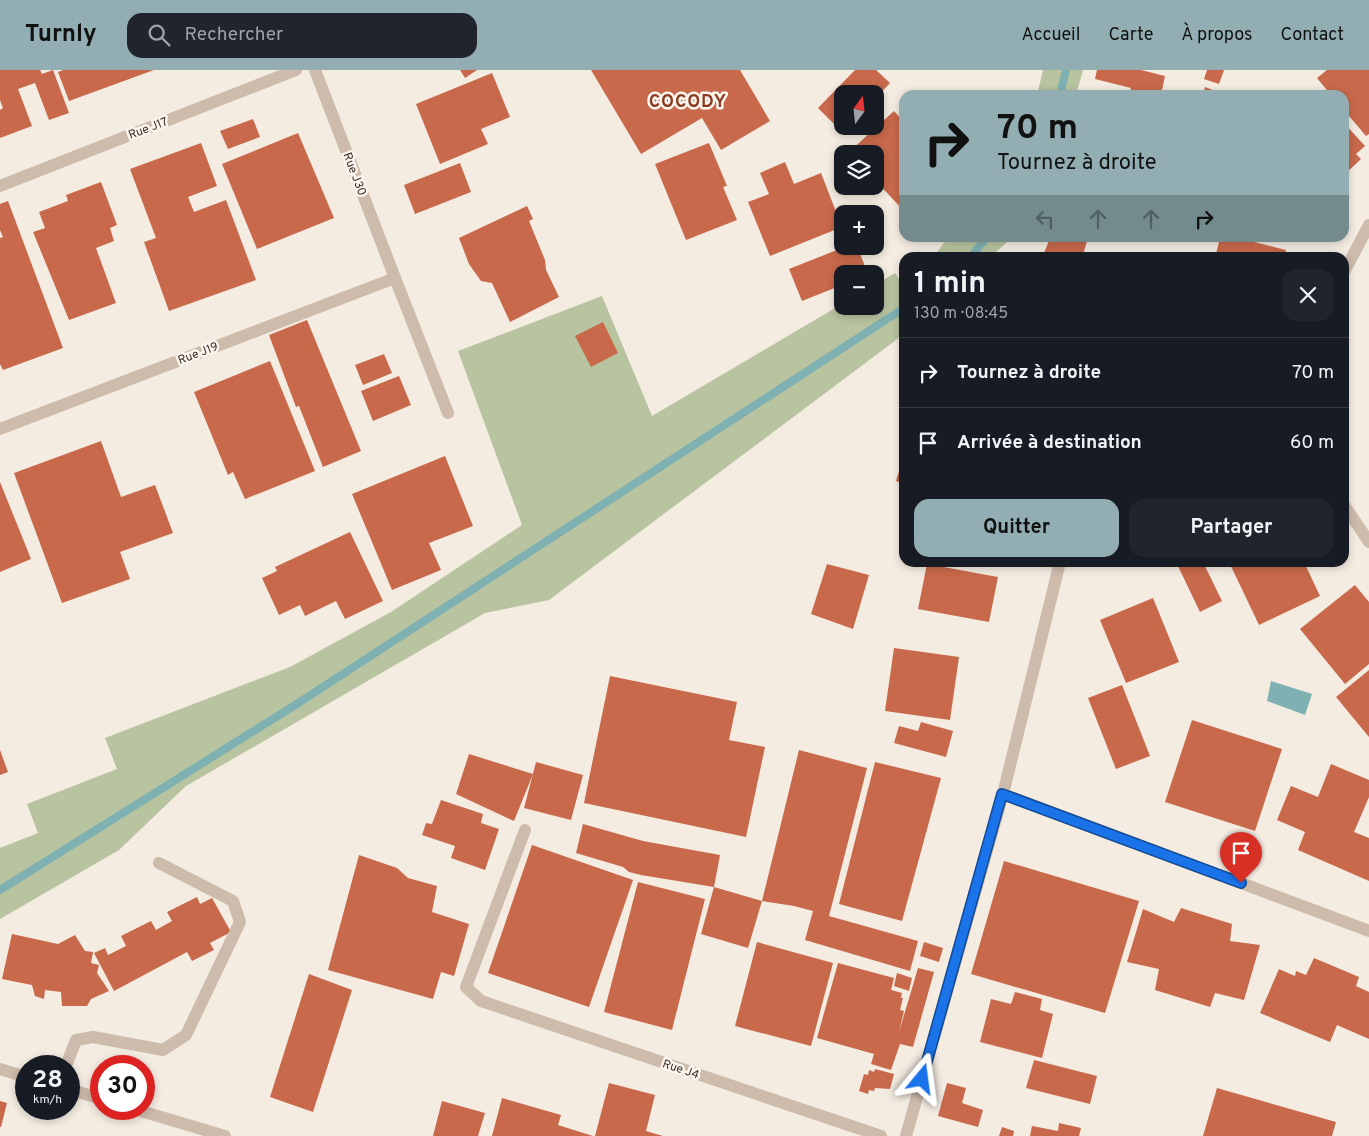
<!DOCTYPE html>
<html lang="fr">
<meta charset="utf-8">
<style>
:root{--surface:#171b24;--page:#20242c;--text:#f1f3f6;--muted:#9ea1a6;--line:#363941;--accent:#92aeb2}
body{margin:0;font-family:Overpass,sans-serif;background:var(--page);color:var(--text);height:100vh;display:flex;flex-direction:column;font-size:19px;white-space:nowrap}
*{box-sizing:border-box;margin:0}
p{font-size:16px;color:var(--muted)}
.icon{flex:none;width:28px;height:28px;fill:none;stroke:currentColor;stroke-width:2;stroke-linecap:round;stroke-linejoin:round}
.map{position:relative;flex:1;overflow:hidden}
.side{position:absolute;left:899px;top:182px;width:450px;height:315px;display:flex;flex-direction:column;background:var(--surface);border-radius:15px;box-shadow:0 2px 8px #0003}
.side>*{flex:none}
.hud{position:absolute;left:899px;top:20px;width:450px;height:152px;border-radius:15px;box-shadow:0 2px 8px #0003;background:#92aeb2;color:#111;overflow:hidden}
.needle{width:32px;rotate:15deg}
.fabs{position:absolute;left:834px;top:15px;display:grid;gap:10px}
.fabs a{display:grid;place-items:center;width:50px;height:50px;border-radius:10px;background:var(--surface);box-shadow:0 2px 8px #0003;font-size:25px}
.speed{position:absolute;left:15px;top:985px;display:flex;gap:10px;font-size:25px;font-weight:700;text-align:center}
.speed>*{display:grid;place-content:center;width:65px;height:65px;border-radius:50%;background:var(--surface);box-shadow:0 2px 8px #0003;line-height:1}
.speed small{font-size:12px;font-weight:400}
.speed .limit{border:8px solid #d22;background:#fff;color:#111}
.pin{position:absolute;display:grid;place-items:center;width:42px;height:42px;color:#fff;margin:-51px -21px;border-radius:50% 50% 50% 0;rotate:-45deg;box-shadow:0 0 5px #0007}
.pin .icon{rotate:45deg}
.me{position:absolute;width:55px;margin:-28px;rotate:16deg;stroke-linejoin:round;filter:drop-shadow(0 0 4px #0008)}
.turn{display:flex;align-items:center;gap:18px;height:105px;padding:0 15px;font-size:22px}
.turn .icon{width:65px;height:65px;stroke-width:2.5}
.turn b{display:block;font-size:35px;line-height:42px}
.lanes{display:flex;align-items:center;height:48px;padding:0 15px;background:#0003;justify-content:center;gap:25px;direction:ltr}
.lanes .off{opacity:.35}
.round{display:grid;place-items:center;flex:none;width:52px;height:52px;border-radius:15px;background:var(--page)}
.head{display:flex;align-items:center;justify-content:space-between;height:85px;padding:0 15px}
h1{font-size:30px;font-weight:700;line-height:38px}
.button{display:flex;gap:10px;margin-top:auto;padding:10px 15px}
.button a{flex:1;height:58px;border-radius:15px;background:var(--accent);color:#111;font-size:20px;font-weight:700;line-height:58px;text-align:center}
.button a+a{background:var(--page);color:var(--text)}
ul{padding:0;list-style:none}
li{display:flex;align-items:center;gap:15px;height:70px;padding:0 15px;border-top:1px solid var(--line)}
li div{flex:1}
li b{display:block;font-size:19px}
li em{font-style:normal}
header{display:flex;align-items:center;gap:30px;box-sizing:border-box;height:70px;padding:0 25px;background:var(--accent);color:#111}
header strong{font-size:24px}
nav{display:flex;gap:28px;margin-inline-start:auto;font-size:18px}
.search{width:350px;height:45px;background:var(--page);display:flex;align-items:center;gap:12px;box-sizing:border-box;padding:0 18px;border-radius:15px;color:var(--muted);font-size:19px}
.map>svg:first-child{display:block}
.green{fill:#b8c4a0}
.water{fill:#7fb0b2}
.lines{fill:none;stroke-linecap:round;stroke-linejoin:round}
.stream{stroke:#7fb0b2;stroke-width:8}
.building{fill:#c8694b}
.service{stroke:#cdbbac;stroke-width:12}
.minor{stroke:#cdbbac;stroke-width:12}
.route-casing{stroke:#114b97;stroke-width:12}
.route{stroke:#1a73e8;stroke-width:9}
.labels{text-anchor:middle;stroke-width:5;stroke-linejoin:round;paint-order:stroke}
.street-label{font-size:12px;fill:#3b302b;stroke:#fbf5ee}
.district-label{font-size:18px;font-weight:bold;letter-spacing:1px;fill:#8c3b22;stroke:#fbf5ee}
</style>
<header>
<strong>Turnly</strong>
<div class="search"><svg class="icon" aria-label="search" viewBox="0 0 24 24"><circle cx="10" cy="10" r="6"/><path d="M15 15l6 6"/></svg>Rechercher</div>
<nav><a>Accueil</a><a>Carte</a><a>À propos</a><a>Contact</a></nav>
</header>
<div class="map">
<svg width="1369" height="1066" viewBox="0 0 1369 1066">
<rect width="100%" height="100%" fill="#f4ebe1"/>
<g class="green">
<path d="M1043,0H1083L1076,25H1037Z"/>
<path d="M948,168H1012L990,187H933Z"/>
<path d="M895,203L904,216V264L549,530L485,543L186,716L119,780L0,849V778L38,763L27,734L117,699L105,668L290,597L391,542L522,455L458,281L602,226L652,346L842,234V236H875V215Z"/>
</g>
<path class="water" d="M1271,611L1312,624L1305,645L1267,631Z"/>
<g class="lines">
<g class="stream">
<path d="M1060,25L1066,0"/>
<path d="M970,188L986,168"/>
<path d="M0,820L300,632L904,238"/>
</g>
</g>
<g class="building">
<path d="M0,0H40L42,4L53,0L69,43L49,50L35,13L18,19L32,56L0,68V40L3,38L0,30Z"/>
<path d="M63,0H154L69,31L58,2Z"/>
<path d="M460,0H477L465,8Z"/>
<path d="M591,0H740L770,51L721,80L702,48L641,84Z"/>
<path d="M855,0H876L890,13L875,29V24H842V56H848L842,62L818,38Z"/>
<path d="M1097,0H1141L1165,6L1161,25H1129L1131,18L1095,9Z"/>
<path d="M1207,0H1224L1219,14L1204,9Z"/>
<path d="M1327,0H1369V64L1366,66L1344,40V25H1331L1317,8Z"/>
<path d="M492,3L510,47L481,59L488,74L440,94L416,34Z"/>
<path d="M1205,17L1218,22L1217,25H1203Z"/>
<path d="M894,41L904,52V141L875,110V84H851L849,82Z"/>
<path d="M253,49L260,67L228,79L220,61Z"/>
<path d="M1344,53L1365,76L1356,84L1361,89L1344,105Z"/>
<path d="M298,63L334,148L257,179L222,94Z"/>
<path d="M201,73L217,116L188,127L194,142L226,130L256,210L169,241L144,172L156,168L130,99Z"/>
<path d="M709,73L727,116L723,117L737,150L686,170L655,94Z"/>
<path d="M785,92L794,114L821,103L842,157L770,186L748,132L769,124L760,103Z"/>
<path d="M460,93L471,122L415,144L404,115Z"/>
<path d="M101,112L117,155L110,158L114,171L96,178L116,233L69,250L33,162L45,158L39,142L68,131L66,125Z"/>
<path d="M8,131L63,278L3,300L0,294V168L3,167L0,160V134Z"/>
<path d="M527,136L533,149L529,151L545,190L546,200L559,227L510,252L492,213L481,211L469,194L459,168Z"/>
<path d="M1050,168H1088L1082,188H1042Z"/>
<path d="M1220,168H1238L1286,180L1284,188H1215Z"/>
<path d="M847,176H857L868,204H842V215L802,231L789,199Z"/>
<path d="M307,250L361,381L323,397L299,336L296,337L269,265Z"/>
<path d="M603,252L618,283L591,297L575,266Z"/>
<path d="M384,284L392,303L363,315L355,295Z"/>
<path d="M270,291L315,401L245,429L233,402L228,405L194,322Z"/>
<path d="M399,306L411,335L373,351L361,321Z"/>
<path d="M101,371L121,427L155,415L173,463L120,482L130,509L62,533L14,403Z"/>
<path d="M445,386L473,456L429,473L441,500L392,520L352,424Z"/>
<path d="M903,388L904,389V414L896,411Z"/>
<path d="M0,412L31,489L0,502Z"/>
<path d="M350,462L383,531L345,549L336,531L305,546L300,535L279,545L262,508L277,501L275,497Z"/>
<path d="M1176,492H1203L1222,531L1200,542Z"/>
<path d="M1229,492H1304L1320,526L1259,555Z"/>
<path d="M827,494L869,505L853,559L811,544Z"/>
<path d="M927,494L998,507L989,552L918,539Z"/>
<path d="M1355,515L1369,532V594L1345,614L1300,559Z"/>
<path d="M1153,528L1179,592L1126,613L1100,550Z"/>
<path d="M894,578L959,587L950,650L885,641Z"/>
<path d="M1369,600V667L1336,627Z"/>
<path d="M610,606L737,632L729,670L765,677L746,767L584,733Z"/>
<path d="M1122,615L1150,686L1116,699L1088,628Z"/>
<path d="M1192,650L1282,679L1255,761L1165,732Z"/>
<path d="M921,652L953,661L946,687L894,673L899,656L918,661Z"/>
<path d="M0,680L8,702L0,705Z"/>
<path d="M799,680L867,698L829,846L918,871L910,901L805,870L813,841L794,836L762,831L748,878L701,864L714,817L762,831Z"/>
<path d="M469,684L533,704L514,751L456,724Z"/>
<path d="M536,692L583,705L571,750L524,738Z"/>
<path d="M875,692L941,708L902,851L839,834Z"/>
<path d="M1331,694L1369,710V727L1354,762L1369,768V811L1298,780L1305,762L1277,750L1291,716L1318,727Z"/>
<path d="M441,730L483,744L481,753L499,759L485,800L451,788L455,776L422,765L426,753L432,754Z"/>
<path d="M583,754L643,771L720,785L714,817L641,805L629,802L623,797L576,783Z"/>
<path d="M532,775L633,810L589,937L488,903Z"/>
<path d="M359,785L397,798L408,808L437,816L432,842L469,854L454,906L441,902L433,929L328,900Z"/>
<path d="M1004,791L1139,831L1105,943L971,904Z"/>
<path d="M638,812L705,829L672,960L604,942Z"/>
<path d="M197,827L200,834L212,828L231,862L210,873L214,880L192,891L187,882L114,921L94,883L105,878L108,885L126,876L121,866L151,851L156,860L172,851L167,842Z"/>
<path d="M1181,838L1232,854L1230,871L1260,875L1244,930L1215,923L1210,937L1155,920L1159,899L1127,892L1143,839L1174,852Z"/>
<path d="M12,864L58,874L75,865L85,881L93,882L91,893L99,895L97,903L109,921L91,929L87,936H62L61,922L45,920L44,929L35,926L32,915L2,909Z"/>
<path d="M757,872L833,893L811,976L735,956Z"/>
<path d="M924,872L943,878L939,892L920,886Z"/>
<path d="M1314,888L1359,907L1356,916L1369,922V969L1337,955L1330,972L1260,943L1279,899L1295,906L1296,901L1306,905Z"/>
<path d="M838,893L894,908L891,920L902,923L901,928H903L900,940L904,941L899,962L918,898L934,902L913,977L900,974L891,1000L871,994L874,984L817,968Z"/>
<path d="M897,903L912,908L909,921L894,916Z"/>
<path d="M309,904L352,920L313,1042L270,1027Z"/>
<path d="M1015,922L1042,929L1040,940L1053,944L1042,988L980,972L991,929L1011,934Z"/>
<path d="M1034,990L1097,1006L1090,1034L1026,1018Z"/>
<path d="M875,999L894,1004L890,1019L875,1018L874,1021L869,1020L868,1024L859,1021L864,1004L868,1005L869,1000L874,1002Z"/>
<path d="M609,1013L655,1025L646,1061L663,1066H595Z"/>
<path d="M947,1013L966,1018L962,1033L983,1040L978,1057L938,1046Z"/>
<path d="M1217,1018L1336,1052L1332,1066H1203Z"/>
<path d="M502,1028L561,1045L558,1055L593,1066H492Z"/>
<path d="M0,1031L7,1033L1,1057H0Z"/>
<path d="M442,1031L485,1043L478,1066H433Z"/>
<path d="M1059,1053L1081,1058L1079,1066H1030L1032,1056L1058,1061Z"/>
<path d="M1002,1057L1014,1061L1013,1066H999Z"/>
</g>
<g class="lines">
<g class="service">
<path d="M395,208L448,343"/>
<path d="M66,996L76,970L93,967L163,980L186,965L240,852L233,831L159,793"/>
</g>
<g class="minor">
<path d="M0,116L296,0"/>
<path d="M1344,202L1369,155"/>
<path d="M0,359L395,208L315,0"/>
<path d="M1344,435L1369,472"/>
<path d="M1003,724L1369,861"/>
<path d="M525,760L466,917L481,931L881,1066"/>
<path d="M0,999L26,1007"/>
<path d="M69,1019L101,1029"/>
<path d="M134,1039L225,1066"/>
<path d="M906,1066L1003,724L1060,492"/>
</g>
</g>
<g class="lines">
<defs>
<path id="route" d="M922,1009L1002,724L1241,813"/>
</defs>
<use href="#route" class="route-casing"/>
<use href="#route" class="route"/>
</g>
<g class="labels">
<g class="street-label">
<text transform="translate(148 58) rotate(-21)" y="4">Rue J17</text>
<text transform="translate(355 104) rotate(69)" y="4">Rue J30</text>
<text transform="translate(198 283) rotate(-21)" y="4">Rue J19</text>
<text transform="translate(681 999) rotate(19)" y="4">Rue J4</text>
</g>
<g class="district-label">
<text x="688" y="37">COCODY</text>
</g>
</g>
</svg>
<div class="fabs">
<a><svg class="needle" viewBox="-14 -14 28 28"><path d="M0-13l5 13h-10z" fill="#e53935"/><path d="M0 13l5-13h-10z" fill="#9ea1a6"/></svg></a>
<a><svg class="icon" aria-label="layers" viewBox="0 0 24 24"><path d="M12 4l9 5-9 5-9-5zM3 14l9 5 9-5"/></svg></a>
<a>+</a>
<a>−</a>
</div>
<div class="speed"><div>28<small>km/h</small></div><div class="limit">30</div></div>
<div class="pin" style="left:1241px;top:813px;background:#d93025"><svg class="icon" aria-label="arrive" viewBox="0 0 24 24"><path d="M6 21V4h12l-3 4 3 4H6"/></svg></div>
<svg class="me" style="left:922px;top:1009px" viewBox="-20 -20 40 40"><path d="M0-17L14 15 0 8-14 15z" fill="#1a73e8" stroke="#fff" stroke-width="4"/></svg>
<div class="hud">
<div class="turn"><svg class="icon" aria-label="right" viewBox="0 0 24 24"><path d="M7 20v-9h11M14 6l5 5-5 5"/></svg><div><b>70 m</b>Tournez à droite</div></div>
<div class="lanes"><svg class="icon off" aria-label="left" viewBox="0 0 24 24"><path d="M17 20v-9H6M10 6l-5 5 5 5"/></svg><svg class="icon off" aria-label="ahead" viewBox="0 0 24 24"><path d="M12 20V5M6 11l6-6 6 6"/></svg><svg class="icon off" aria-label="ahead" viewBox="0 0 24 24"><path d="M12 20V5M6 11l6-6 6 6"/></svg><svg class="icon" aria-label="right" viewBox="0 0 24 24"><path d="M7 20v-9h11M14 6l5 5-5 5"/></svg></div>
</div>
<section class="side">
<div class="head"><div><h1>1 min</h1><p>130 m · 08:45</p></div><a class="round"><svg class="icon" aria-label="close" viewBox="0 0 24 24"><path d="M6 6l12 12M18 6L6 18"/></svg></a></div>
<ul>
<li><svg class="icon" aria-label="right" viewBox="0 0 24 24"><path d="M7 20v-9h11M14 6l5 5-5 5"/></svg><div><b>Tournez à droite</b></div><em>70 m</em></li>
<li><svg class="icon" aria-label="arrive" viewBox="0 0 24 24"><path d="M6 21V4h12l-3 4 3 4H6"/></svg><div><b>Arrivée à destination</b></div><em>60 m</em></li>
</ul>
<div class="button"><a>Quitter</a><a>Partager</a></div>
</section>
</div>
